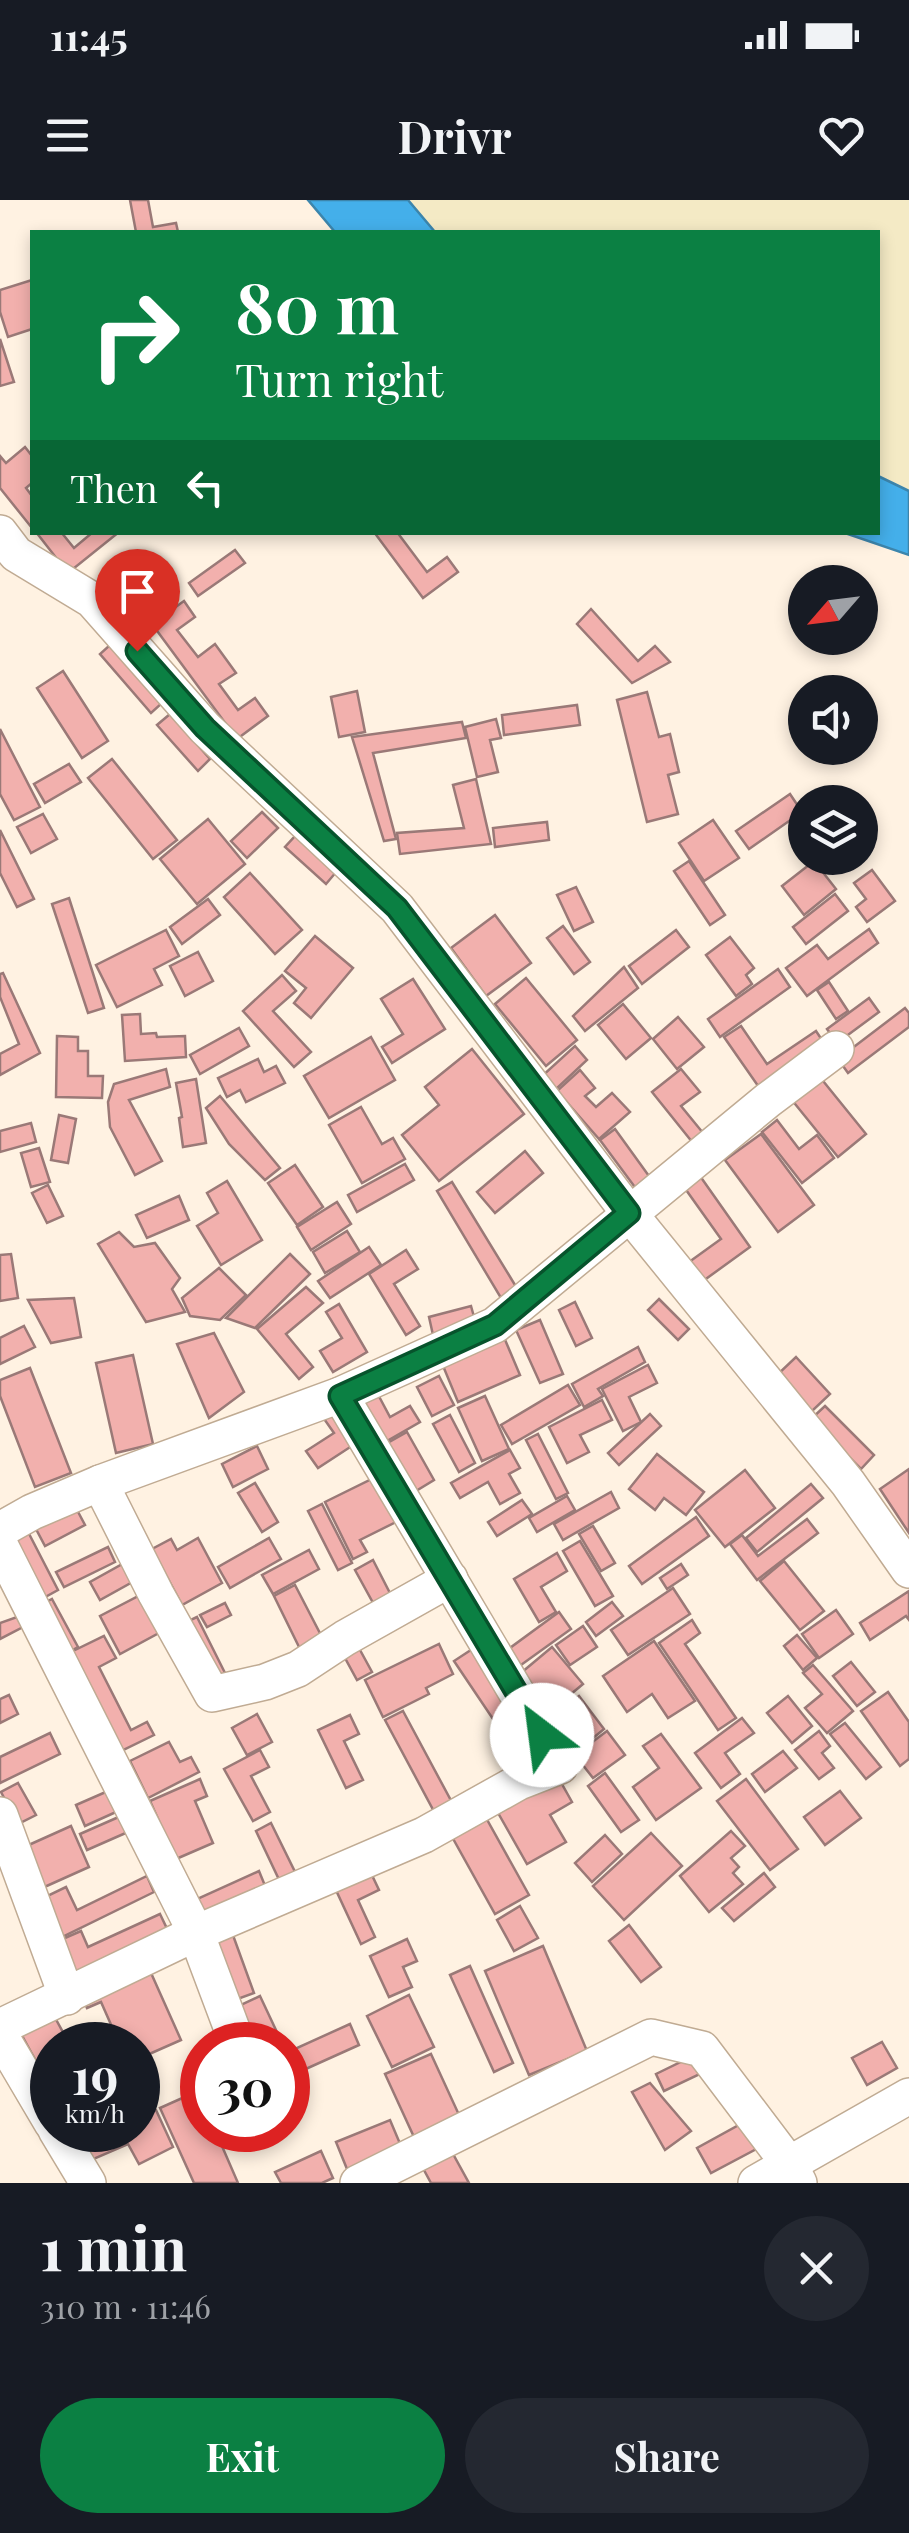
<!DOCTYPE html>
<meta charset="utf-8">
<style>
:root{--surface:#171b24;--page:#242831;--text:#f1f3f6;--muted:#9ea1a6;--accent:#0b8043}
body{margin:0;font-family:"Playfair Display",serif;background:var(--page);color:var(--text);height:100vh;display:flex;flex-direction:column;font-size:38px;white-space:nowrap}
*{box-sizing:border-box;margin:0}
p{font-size:32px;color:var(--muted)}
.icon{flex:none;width:55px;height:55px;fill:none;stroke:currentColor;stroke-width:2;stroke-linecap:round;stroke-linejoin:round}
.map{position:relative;height:1983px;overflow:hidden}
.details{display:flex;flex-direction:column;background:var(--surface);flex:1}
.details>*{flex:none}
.top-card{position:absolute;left:30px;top:30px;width:850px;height:305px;border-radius:0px;box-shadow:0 5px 15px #0003;background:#0b8043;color:#fff;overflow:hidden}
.needle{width:65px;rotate:242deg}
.controls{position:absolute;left:788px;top:365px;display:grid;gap:20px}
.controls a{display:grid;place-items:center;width:90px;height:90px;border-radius:50%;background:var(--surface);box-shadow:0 5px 15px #0003;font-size:50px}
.speed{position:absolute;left:30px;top:1822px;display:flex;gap:20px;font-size:50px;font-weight:700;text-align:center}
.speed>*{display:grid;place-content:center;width:130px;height:130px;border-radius:50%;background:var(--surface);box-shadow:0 5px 15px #0003;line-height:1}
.speed small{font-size:25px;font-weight:400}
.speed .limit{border:15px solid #d22;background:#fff;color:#111}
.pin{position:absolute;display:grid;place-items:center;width:85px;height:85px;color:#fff;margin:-102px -42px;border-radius:50% 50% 50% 0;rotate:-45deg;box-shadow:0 0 10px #0007}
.pin .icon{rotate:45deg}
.me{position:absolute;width:110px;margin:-55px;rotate:330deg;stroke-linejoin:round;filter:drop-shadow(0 0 8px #0008)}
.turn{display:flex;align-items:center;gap:35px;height:210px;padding:0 40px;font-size:45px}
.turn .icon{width:130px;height:130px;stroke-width:2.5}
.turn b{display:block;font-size:70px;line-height:85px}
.then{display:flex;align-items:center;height:95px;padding:0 40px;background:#0003;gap:20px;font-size:38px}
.round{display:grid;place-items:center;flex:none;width:105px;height:105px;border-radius:52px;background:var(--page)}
.overview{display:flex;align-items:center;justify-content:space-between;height:170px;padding:0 40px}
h1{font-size:60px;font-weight:700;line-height:75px}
.primary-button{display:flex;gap:20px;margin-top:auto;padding:20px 40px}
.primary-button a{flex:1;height:115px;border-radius:60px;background:var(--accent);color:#fff;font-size:40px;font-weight:700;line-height:115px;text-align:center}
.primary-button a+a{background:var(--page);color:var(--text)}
.status{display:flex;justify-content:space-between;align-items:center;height:70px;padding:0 50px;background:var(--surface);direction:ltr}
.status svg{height:28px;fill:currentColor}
header{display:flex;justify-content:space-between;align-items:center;height:130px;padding:0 40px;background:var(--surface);font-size:45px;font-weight:700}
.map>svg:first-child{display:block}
.sand{fill:#f4eac5}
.water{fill:#44afea;stroke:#3c85ac;stroke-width:2.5}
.building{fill:#f2b0ad;stroke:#9a7977;stroke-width:2.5}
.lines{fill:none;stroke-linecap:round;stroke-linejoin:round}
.street-casing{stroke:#c0ab93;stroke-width:38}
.street{stroke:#fff;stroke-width:35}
.route-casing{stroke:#07532c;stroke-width:25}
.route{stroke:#0b8043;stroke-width:18}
</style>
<div class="status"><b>11:45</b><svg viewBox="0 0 49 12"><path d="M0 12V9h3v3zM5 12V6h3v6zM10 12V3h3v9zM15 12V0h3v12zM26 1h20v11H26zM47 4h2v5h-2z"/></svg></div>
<header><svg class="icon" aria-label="menu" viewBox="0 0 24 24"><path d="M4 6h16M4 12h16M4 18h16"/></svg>Drivr<svg class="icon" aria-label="heart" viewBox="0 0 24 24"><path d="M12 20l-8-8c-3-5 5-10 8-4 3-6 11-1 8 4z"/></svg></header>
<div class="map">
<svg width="909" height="1983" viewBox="0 0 909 1983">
<rect width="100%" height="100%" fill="#fff2e2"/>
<path class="sand" d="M408,0H909V291L878,276V32H435Z"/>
<g class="water">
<path d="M308,0H408L435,32H335Z"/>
<path d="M878,276L909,291V355L845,333L878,332Z"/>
</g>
<g class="building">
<path d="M130,0H148L153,27L176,23L178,32H136Z"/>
<path d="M32,80V129L8,137L0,112V90Z"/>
<path d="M0,139L14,182L0,186Z"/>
<path d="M25,247L32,256V283L26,288L32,296V328L0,288V256L6,263Z"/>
<path d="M36,332H61L74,348L93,332H119L68,373Z"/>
<path d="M374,332H397L427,372L447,357L458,372L423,398Z"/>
<path d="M235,350L245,363L198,396L189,383Z"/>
<path d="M184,401L195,417L177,430L198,457L215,444L236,473L219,484L238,510L255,498L268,516L237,539L152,424Z"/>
<path d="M591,409L638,461L655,446L670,462L632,483L577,424Z"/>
<path d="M110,445L161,504L151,513L100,454Z"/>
<path d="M63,471L108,541L82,558L37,488Z"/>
<path d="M357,491L365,532L339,537L331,497Z"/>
<path d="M647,492L659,537L670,534L679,572L668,575L678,614L647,622L617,500Z"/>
<path d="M577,505L580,525L504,535L502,515Z"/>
<path d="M170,514L210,559L198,571L157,525Z"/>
<path d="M496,519L501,538L490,540L498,572L477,577L465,527Z"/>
<path d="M462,522L466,538L373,553L396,639L384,641L352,537Z"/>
<path d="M0,529L40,607L14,620L0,594Z"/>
<path d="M112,559L177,640L153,659L88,578Z"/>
<path d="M69,564L81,582L45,603L34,584Z"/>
<path d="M476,579L491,644L400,654L397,633L464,628L453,585Z"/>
<path d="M790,594L802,612L749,649L736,631Z"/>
<path d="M262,612L278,628L247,658L231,641Z"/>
<path d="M43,614L57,639L31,653L17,627Z"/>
<path d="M208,619L245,664L197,704L160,659Z"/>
<path d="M713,620L739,658L704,681L679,643Z"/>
<path d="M547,622L549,640L495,647L493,628Z"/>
<path d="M0,630L34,699L17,707L0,673Z"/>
<path d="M296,635L337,671L326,684L285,647Z"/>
<path d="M689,661L725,715L710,725L674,671Z"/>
<path d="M814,661L836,689L804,715L782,686Z"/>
<path d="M872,670L895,701L867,722L856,707L866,699L854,683Z"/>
<path d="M250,673L302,730L275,754L224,697Z"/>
<path d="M576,687L593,722L574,731L557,695Z"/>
<path d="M835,694L848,711L806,744L793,727Z"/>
<path d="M69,698L104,808L88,813L52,704Z"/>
<path d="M208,699L220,715L182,744L170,727Z"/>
<path d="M495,715L531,763L486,796L451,748Z"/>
<path d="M563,726L590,762L574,774L547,738Z"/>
<path d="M869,729L878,743L807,796L786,768L817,745L828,759Z"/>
<path d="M166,730L179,756L154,769L162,785L117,807L96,765Z"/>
<path d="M676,730L689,747L642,784L629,766Z"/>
<path d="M315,736L353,768L311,818L294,803L306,788L285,771Z"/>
<path d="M730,737L754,768L746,775L752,784L736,796L706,755Z"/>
<path d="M198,752L213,781L185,796L170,766Z"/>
<path d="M624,767L638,788L585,831L573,816Z"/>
<path d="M778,769L790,787L720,837L708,819Z"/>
<path d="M3,773L40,853L0,875V854L19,844L0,797V774Z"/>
<path d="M282,775L296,791L273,811L311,852L294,867L243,811Z"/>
<path d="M526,778L577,840L546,866L495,804Z"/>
<path d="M413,779L445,829L392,863L382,847L403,834L381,799Z"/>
<path d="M829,782L848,811L836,819L817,790Z"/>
<path d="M869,798L879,812L837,843L827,829Z"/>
<path d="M623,804L651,838L626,859L598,825Z"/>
<path d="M905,808L909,813V827L848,873L838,859Z"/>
<path d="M140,814L141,834L156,833L157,837L185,836L186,857L125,861L122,815Z"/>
<path d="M678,817L704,847L677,869L653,839Z"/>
<path d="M741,826L767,864L816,831L828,849L763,893L724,837Z"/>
<path d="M239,828L249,846L200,874L190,855Z"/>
<path d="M57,836L78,837V851H88V876H103L102,898L56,897Z"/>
<path d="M371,837L395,880L329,918L304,876Z"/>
<path d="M575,846L587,860L554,891L541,877Z"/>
<path d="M472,849L524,914L439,981L402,935L439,905L425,887Z"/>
<path d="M258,859L264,872L276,866L285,883L246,902L240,890L227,897L218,878Z"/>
<path d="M166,869L170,887L129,900L162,961L135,975L110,927L108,902L114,884Z"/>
<path d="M681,869L700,892L681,906L708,939L697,948L652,892Z"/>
<path d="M580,870L595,888L585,896L596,907L612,893L630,912L599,939L557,891Z"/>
<path d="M815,871L866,934L838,957L787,894Z"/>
<path d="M196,879L206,943L183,947L179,918L182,917L176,883Z"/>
<path d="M220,896L280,968L265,980L229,944L206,908Z"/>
<path d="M361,907L382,944L393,938L405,959L362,983L329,925Z"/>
<path d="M59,915L76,919L68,963L51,960Z"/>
<path d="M777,920L799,949L817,935L834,958L802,983L762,932Z"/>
<path d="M31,923L36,942L0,952V931Z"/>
<path d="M615,929L654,983L640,994L600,940Z"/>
<path d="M761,934L814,1005L778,1032L725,960Z"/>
<path d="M39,948L50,982L31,987L21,953Z"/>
<path d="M525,951L543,973L495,1013L477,992Z"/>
<path d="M405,964L414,980L357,1012L348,995Z"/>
<path d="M295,965L323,1007L297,1025L268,983Z"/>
<path d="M700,976L750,1047L692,1089L678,1070L721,1039L684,987Z"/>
<path d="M227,981L262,1040L221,1065L197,1026L218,1013L207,993Z"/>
<path d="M452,982L523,1098L507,1108L437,991Z"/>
<path d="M48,985L63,1016L47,1023L32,993Z"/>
<path d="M179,996L189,1020L147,1038L136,1015Z"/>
<path d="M337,1002L351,1024L311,1050L297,1027Z"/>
<path d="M347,1031L360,1052L325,1073L313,1052Z"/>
<path d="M119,1032L134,1047L155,1043L180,1078L172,1089L185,1112L146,1122L98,1044Z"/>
<path d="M369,1047L381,1065L330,1098L318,1081Z"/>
<path d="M406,1050L418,1069L394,1084L420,1126L406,1135L369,1074Z"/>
<path d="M11,1054L18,1098L0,1101V1055Z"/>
<path d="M290,1054L310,1074L255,1128L226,1118Z"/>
<path d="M219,1068L246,1095L220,1120L190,1116L182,1098Z"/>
<path d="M306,1087L323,1103L286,1134L313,1167L299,1179L257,1129Z"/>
<path d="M74,1098L81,1137L51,1143L28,1100Z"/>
<path d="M659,1099L689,1129L678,1140L648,1110Z"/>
<path d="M575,1102L592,1138L576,1146L559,1110Z"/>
<path d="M339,1104L367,1152L333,1172L320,1151L342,1138L326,1112Z"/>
<path d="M471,1106L476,1124L433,1135L429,1117Z"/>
<path d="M540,1120L563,1174L540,1183L516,1130Z"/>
<path d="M24,1126L35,1147L0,1164V1138Z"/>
<path d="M214,1133L244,1192L209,1218L177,1144Z"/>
<path d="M503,1135L520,1175L458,1202L441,1161Z"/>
<path d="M638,1147L645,1162L598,1189L603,1196L584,1207L572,1184Z"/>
<path d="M133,1155L153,1244L116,1253L96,1163Z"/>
<path d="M796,1157L830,1194L811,1212L777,1175Z"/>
<path d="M648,1165L657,1183L629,1197L641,1222L623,1231L602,1189Z"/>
<path d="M30,1168L71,1273L35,1287L0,1196V1180Z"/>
<path d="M439,1176L454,1205L432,1216L417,1187Z"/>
<path d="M568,1185L580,1205L512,1244L501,1225Z"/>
<path d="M374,1187L390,1217L410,1206L420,1222L380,1245L354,1198Z"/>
<path d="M485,1196L509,1249L482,1261L458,1208Z"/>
<path d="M602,1200L612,1220L580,1235L589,1252L567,1263L549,1227Z"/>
<path d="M339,1206L361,1240L318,1268L306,1251L334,1233L322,1216Z"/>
<path d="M825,1206L874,1255L861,1269L811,1219Z"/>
<path d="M650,1214L661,1226L619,1265L608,1253Z"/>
<path d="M450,1215L475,1263L459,1272L433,1224Z"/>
<path d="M407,1232L434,1280L411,1294L384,1245Z"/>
<path d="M538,1234L568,1293L556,1299L526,1240Z"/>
<path d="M257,1246L268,1269L233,1287L222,1264Z"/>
<path d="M510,1250L520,1268L509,1274L520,1293L500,1304L488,1282L460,1298L451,1283Z"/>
<path d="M657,1254L704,1292L686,1315L664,1298L655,1310L629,1289Z"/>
<path d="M909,1269V1333L880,1289Z"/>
<path d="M745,1270L775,1308L725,1347L695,1310Z"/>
<path d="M384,1273L406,1317L360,1340L367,1352L353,1359L325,1302Z"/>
<path d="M255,1283L278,1322L262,1332L238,1293Z"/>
<path d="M811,1284L823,1298L757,1352L746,1338Z"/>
<path d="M611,1292L619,1308L563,1340L554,1324Z"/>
<path d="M567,1296L575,1310L537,1332L529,1318Z"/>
<path d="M522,1300L532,1314L497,1336L488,1322Z"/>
<path d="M322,1304L352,1363L338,1370L308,1311Z"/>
<path d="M76,1308L85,1325L45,1346L36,1329Z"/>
<path d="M696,1317L709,1336L642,1384L629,1366Z"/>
<path d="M807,1319L818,1333L757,1380L730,1344L742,1335L758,1356Z"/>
<path d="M25,1326L58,1390L36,1402L2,1338Z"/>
<path d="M593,1326L615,1363L601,1371L579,1334Z"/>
<path d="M198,1338L222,1383L182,1405L152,1349L171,1339L177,1350Z"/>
<path d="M269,1338L281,1359L230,1388L218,1367Z"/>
<path d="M580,1341L613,1396L595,1406L563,1351Z"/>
<path d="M108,1347L115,1362L64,1387L56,1372Z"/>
<path d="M309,1350L319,1369L273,1394L262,1375Z"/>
<path d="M557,1353L567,1371L541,1387L556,1412L539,1422L514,1379Z"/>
<path d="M373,1360L394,1401L377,1410L355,1370Z"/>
<path d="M784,1361L824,1411L800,1430L760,1381Z"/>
<path d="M126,1362L136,1380L100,1400L90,1382Z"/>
<path d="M681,1364L688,1375L667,1389L660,1378Z"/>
<path d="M295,1385L324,1441L302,1453L274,1396Z"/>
<path d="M673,1388L690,1414L628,1455L611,1430Z"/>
<path d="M150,1390L170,1427L120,1454L100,1416Z"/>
<path d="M909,1391V1420L906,1416L870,1440L860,1423Z"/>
<path d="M52,1399L78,1447L64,1455L37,1407Z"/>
<path d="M612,1402L623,1416L596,1436L586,1422Z"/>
<path d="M225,1403L231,1415L207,1427L200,1415Z"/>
<path d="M836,1410L853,1434L819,1458L802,1434Z"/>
<path d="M559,1412L571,1429L514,1470L503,1453Z"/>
<path d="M17,1417L23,1427L0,1439V1423Z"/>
<path d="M197,1417L227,1477L213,1485L182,1424Z"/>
<path d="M692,1420L700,1433L685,1444L736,1518L718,1530L659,1443Z"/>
<path d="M583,1426L597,1447L570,1465L556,1445Z"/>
<path d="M797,1435L817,1458L803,1470L784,1446Z"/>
<path d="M104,1436L116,1458L99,1467L131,1530L147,1522L154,1535L121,1551L71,1452Z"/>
<path d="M354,1439L372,1472L357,1480L339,1447Z"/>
<path d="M654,1441L695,1501L668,1518L652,1494L627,1512L603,1476Z"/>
<path d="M439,1444L453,1474L426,1488L429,1494L383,1517L365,1480Z"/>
<path d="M477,1446L549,1553L526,1568L454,1461Z"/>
<path d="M552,1447L583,1484L546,1515L515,1478Z"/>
<path d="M851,1462L875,1492L857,1506L833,1476Z"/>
<path d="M813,1465L853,1511L827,1533L805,1508L822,1494L803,1473Z"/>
<path d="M888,1492L909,1522V1559L900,1566L861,1511Z"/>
<path d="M9,1495L18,1514L0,1523V1499Z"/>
<path d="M579,1496L604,1529L575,1553L549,1520Z"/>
<path d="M788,1496L812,1526L792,1543L767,1513Z"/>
<path d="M403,1511L455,1608L437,1617L385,1520Z"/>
<path d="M257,1514L272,1542L247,1555L232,1528Z"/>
<path d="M350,1515L359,1534L344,1541L363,1580L346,1588L318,1530Z"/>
<path d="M742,1518L754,1533L725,1553L740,1574L721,1588L695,1553Z"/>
<path d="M845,1523L881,1567L866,1579L830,1534Z"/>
<path d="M607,1531L625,1555L593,1578L575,1555Z"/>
<path d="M819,1531L830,1546L822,1553L834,1568L819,1579L795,1550Z"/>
<path d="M50,1533L60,1554L0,1583V1557Z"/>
<path d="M661,1534L701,1588L656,1620L633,1587L659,1568L643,1546Z"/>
<path d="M169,1542L180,1562L191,1557L199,1572L148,1598L130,1561Z"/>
<path d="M260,1550L269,1567L251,1576L270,1612L253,1621L224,1569Z"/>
<path d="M783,1551L797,1568L765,1592L752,1574Z"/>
<path d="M554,1570L572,1602L550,1615L566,1642L527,1664L493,1604Z"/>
<path d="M605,1573L639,1620L621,1632L588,1586Z"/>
<path d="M200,1579L207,1596L195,1601L213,1643L176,1659L150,1601Z"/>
<path d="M746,1579L798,1649L770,1670L717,1601Z"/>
<path d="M18,1583L36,1615L18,1624L1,1592Z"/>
<path d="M108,1591L116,1612L85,1626L76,1605Z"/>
<path d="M840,1591L861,1618L825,1645L804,1617Z"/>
<path d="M480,1607L529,1695L495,1714L446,1626Z"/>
<path d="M130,1612L137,1628L87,1650L80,1634Z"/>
<path d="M271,1623L299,1680L283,1688L256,1631Z"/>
<path d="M71,1626L89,1667L40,1689L22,1648Z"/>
<path d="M731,1631L745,1646L731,1658L739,1667L733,1673L743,1684L709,1712L680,1676Z"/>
<path d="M651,1633L682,1666L624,1720L593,1686Z"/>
<path d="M605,1635L622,1654L592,1682L575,1663Z"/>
<path d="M259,1671L268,1693L207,1720L197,1699Z"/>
<path d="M370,1671L379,1690L358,1700L375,1737L361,1744L335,1688Z"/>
<path d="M764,1673L775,1687L734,1721L722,1708Z"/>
<path d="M147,1676L154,1692L62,1737L43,1698L66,1687L77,1710Z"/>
<path d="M520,1706L538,1738L514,1751L497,1720Z"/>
<path d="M160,1714L170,1735L75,1778L58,1741L81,1731L88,1747Z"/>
<path d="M629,1725L661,1767L641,1782L609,1741Z"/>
<path d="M230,1727L254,1793L224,1804L200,1738Z"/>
<path d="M407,1739L417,1761L403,1767L412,1787L389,1797L370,1756Z"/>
<path d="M543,1746L587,1851L529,1875L485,1771Z"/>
<path d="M147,1764L181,1840L138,1859V1845H120L101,1802L87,1808L81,1793Z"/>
<path d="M470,1766L513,1863L494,1872L450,1775Z"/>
<path d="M409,1795L434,1847L392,1867L367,1816Z"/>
<path d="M260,1796L283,1845H249L232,1809Z"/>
<path d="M53,1814L70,1845H52V1880L48,1883L20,1832Z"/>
<path d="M350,1824L359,1845L288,1877V1852Z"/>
<path d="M882,1842L897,1868L867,1885L852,1858Z"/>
<path d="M431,1854L460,1917L414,1937L385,1874Z"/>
<path d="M691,1857L700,1874L664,1891L656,1874Z"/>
<path d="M650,1883L691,1931L665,1950L632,1892Z"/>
<path d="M198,1891L202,1902V1930H215L238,1983H194L160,1908Z"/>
<path d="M156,1910L173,1947L139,1964L128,1944L89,1961L79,1941L107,1930H138V1917Z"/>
<path d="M390,1920L401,1946L347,1969L336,1942Z"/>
<path d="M748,1920L762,1946L711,1973L697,1948Z"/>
<path d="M447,1943L469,1983H431L418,1959Z"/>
<path d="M321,1951L333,1978L322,1983H281L275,1972Z"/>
</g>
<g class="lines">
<defs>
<g id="street">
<path d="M0,333L16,354L92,400L205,528L397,708L629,1013L848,1283L909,1370"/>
<path d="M100,1283L156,1394L212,1494L265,1482L298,1469L345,1438L450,1379"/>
<path d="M0,1330L32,1312L100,1283L340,1195L495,1125L768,900L836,849"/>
<path d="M0,1345L196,1733L238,1845"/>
<path d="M0,1615L67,1797"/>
<path d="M0,1827L196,1733L424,1635L519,1582L560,1566L340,1195"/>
<path d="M0,1835L52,1923"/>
<path d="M56,1930L88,1983"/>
<path d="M358,1983L651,1837L702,1849L789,1964L799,1983"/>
<path d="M756,1983L909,1896"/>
</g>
</defs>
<use href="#street" class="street-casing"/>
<use href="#street" class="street"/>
</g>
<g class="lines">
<defs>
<path id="route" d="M137,451L205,528L397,708L629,1013L495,1125L340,1196L542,1535"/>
</defs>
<use href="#route" class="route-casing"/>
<use href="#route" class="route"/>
</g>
</svg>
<div class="controls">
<a><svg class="needle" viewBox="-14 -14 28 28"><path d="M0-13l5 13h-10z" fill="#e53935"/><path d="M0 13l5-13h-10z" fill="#9ea1a6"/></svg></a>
<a><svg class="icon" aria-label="sound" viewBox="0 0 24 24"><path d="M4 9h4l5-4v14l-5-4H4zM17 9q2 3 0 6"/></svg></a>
<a><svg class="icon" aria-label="layers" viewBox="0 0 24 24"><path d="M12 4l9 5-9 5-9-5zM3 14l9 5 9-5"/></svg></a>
</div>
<div class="speed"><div>19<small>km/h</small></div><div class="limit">30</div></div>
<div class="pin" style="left:137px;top:451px;background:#d93025"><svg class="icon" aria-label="arrive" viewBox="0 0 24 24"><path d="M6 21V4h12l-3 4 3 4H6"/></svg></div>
<svg class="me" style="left:542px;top:1535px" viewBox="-20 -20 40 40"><circle r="19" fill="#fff"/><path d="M0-13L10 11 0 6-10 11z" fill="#0b8043"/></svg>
<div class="top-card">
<div class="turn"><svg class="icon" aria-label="right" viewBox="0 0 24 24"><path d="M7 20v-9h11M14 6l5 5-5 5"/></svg><div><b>80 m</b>Turn right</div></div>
<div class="then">Then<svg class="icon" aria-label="left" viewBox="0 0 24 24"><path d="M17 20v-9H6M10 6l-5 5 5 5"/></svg></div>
</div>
</div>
<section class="details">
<div class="overview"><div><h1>1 min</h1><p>310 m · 11:46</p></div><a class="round"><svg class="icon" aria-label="close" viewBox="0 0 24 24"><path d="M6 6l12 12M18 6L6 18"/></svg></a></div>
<div class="primary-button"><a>Exit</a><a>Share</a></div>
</section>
